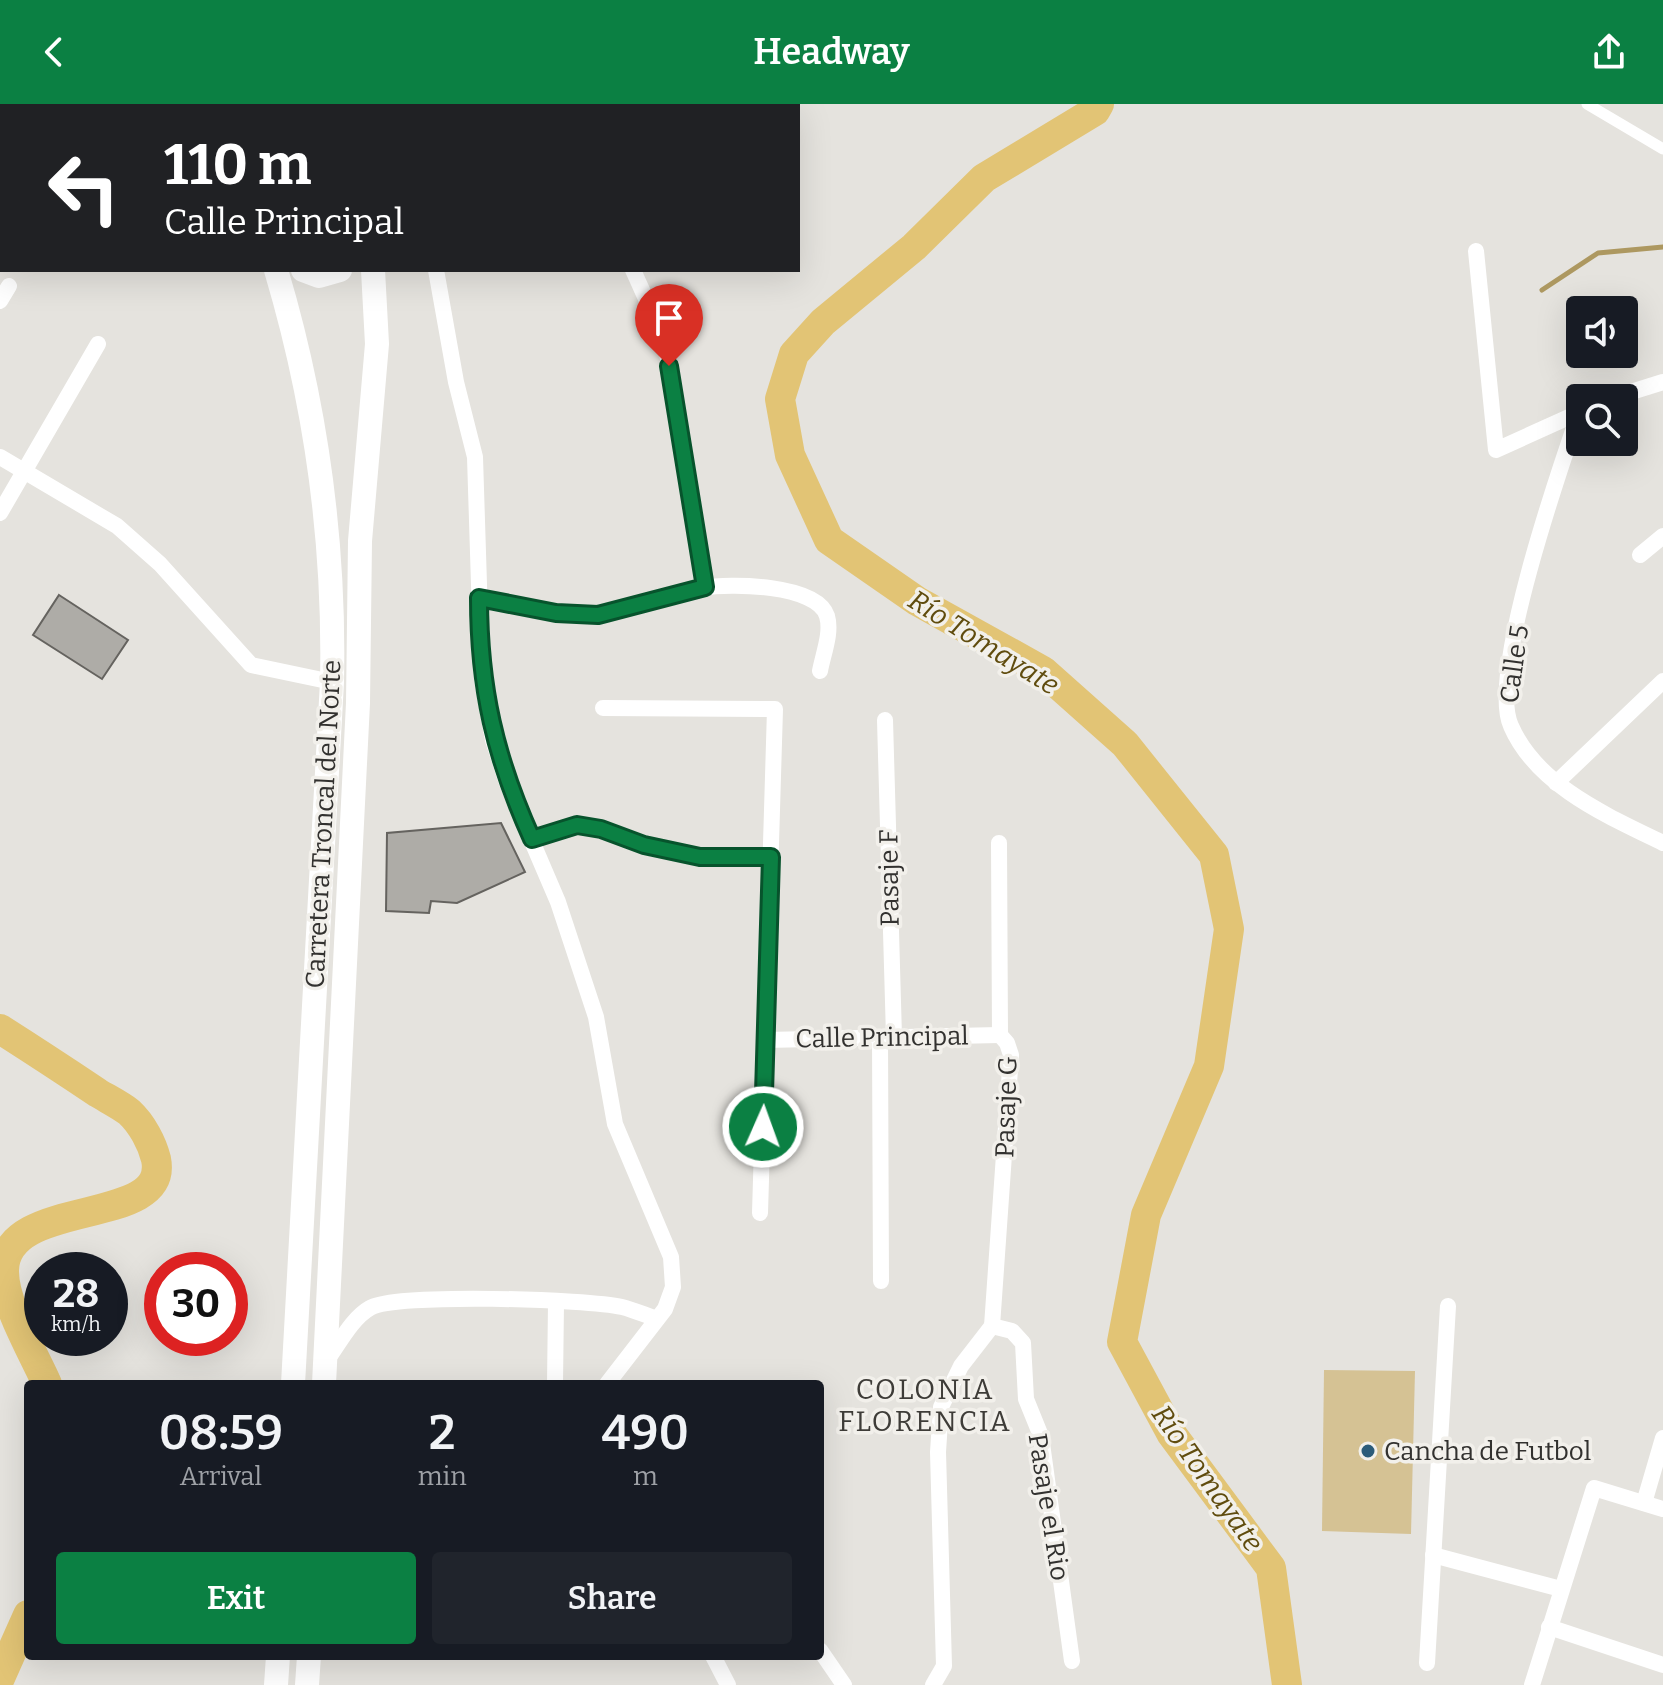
<!DOCTYPE html>
<meta charset="utf-8">
<style>
:root{--surface:#171b24;--page:#20242c;--text:#f1f3f6;--muted:#9ea1a6;--accent:#0b8043}
body{margin:0;font-family:Bitter,serif;background:var(--page);color:var(--text);height:100vh;display:flex;flex-direction:column;font-size:30px;white-space:nowrap}
*{box-sizing:border-box;margin:0}
p{font-size:26px;color:var(--muted)}
.icon{flex:none;width:44px;height:44px;fill:none;stroke:currentColor;stroke-width:2;stroke-linecap:round;stroke-linejoin:round}
.map{position:relative;flex:1;overflow:hidden}
.panel{position:absolute;left:24px;top:1276px;width:800px;height:280px;display:flex;flex-direction:column;background:var(--surface);border-radius:8px;box-shadow:0 8px 32px #0002}
.panel>*{flex:none}
.banner{position:absolute;left:0px;top:0px;width:800px;height:168px;box-shadow:0 8px 32px #0002;background:#202124;color:#fff;overflow:hidden}
.fabs{position:absolute;left:1566px;top:192px;display:grid;gap:16px}
.fabs a{display:grid;place-items:center;width:72px;height:72px;border-radius:8px;background:var(--surface);box-shadow:0 8px 32px #0002;font-size:40px}
.speed{position:absolute;left:24px;top:1148px;display:flex;gap:16px;font-size:40px;font-weight:700;text-align:center}
.speed>*{display:grid;place-content:center;width:104px;height:104px;border-radius:50%;background:var(--surface);box-shadow:0 8px 32px #0002;line-height:1}
.speed small{font-size:20px;font-weight:400}
.speed .limit{border:12px solid #d22;background:#fff;color:#111}
.pin{position:absolute;display:grid;place-items:center;width:68px;height:68px;color:#fff;margin:-82px -34px;border-radius:50% 50% 50% 0;rotate:-45deg;box-shadow:0 0 8px #0007}
.pin .icon{rotate:45deg}
.me{position:absolute;width:88px;margin:-44px;rotate:2deg;stroke-linejoin:round;filter:drop-shadow(0 0 6px #0008)}
.turn{display:flex;align-items:center;gap:28px;height:168px;padding:0 32px;font-size:36px}
.turn .icon{width:104px;height:104px;stroke-width:2.5}
.turn b{display:block;font-size:56px;line-height:68px}
.eta{display:flex;justify-content:space-evenly;align-items:center;height:136px;text-align:center}
.eta b{font-size:48px;font-weight:600;line-height:56px}
.button{display:flex;gap:16px;margin-top:auto;padding:16px 32px}
.button a{flex:1;height:92px;border-radius:8px;background:var(--accent);color:#fff;font-size:32px;font-weight:600;line-height:92px;text-align:center}
.button a+a{background:var(--page);color:var(--text)}
header{display:flex;justify-content:space-between;align-items:center;height:104px;padding:0 32px;background:var(--accent);color:#fff;font-size:36px;font-weight:600}
.map>svg:first-child{display:block}
.green{fill:#d5c294}
.lines{fill:none;stroke-linecap:round;stroke-linejoin:round}
.stream{stroke:#ad9860;stroke-width:5}
.river{stroke:#e2c475;stroke-width:30}
.building{fill:#aeaca7;stroke:#65635f;stroke-width:2}
.pedestrian{stroke:#fff;stroke-width:11}
.minor{stroke:#fff;stroke-width:16}
.primary{stroke:#fff;stroke-width:24}
.route-casing{stroke:#07532c;stroke-width:20}
.route{stroke:#0b8043;stroke-width:14}
.poi-dot{fill:#2b5b79;stroke:#f2f0eb;stroke-width:3}
.labels{text-anchor:middle;stroke-width:7;stroke-linejoin:round;paint-order:stroke}
.street-label{font-size:26px;fill:#32312f;stroke:#f2f0eb}
.poi-label{font-size:26px;fill:#32312f;stroke:#f2f0eb;text-anchor:start}
.water-label{font-size:28px;font-style:italic;fill:#604c0e;stroke:#f2f0eb}
.neighbourhood-label{font-size:28px;letter-spacing:2px;fill:#3e3c38;stroke:#f2f0eb}
</style>
<header><svg class="icon" aria-label="back" viewBox="0 0 24 24"><path d="M15 5l-7 7 7 7"/></svg>Headway<svg class="icon" aria-label="share" viewBox="0 0 24 24"><path d="M12 15V3M7 8l5-5 5 5M5 13v7h14v-7"/></svg></header>
<div class="map">
<svg width="1663" height="1581" viewBox="0 0 1663 1581">
<rect width="100%" height="100%" fill="#e5e3de"/>
<path class="green" d="M1324,1266L1415,1267L1411,1430L1322,1427Z"/>
<g class="lines">
<path class="stream" d="M1542,186L1598,149L1663,143"/>
<g class="river">
<path d="M1099,0L1095,7L984,74L914,143L823,218L794,250L780,295L790,351L829,436L917,497L1043,567L1125,640L1214,751L1229,825L1209,962L1146,1111L1122,1238L1171,1329L1271,1464L1287,1581"/>
<path d="M0,925C33,946 65,967 98,989C108,995 120,1001 129,1008C142,1020 152,1039 156,1055C170,1125 5,1091 4,1166C3,1199 34,1250 47,1280"/>
<path d="M0,1574L28,1511"/>
</g>
</g>
<g class="building">
<path d="M59,491L128,536L102,575L33,531Z"/>
<path d="M501,719L525,768L457,799L431,797L429,809L386,807L387,729Z"/>
</g>
<g class="lines">
<path class="pedestrian" d="M1587,0L1663,45"/>
<g class="minor">
<path d="M403,0V2"/>
<path d="M1476,147L1496,346L1580,308"/>
<path d="M436,166L456,278L475,353L482,576L493,636L507,679L558,798L596,913L615,1020L671,1153L673,1183L665,1205L607,1280"/>
<path d="M633,166L665,237L705,483"/>
<path d="M0,197L9,182"/>
<path d="M1612,294L1663,278"/>
<path d="M1579,309C1559,367 1488,572 1511,622C1537,682 1608,712 1663,739"/>
<path d="M0,353L117,422L160,460L251,561L332,578"/>
<path d="M0,409L98,240"/>
<path d="M1640,451L1663,432"/>
<path d="M479,494C517,502 561,516 601,510C635,505 668,491 702,484C730,479 817,480 827,512C832,529 823,550 820,567"/>
<path d="M603,604L775,605L760,1109"/>
<path d="M885,616L894,933"/>
<path d="M1556,679L1663,577"/>
<path d="M532,735L577,721L601,725L644,741L700,753H771"/>
<path d="M880,933L881,1177"/>
<path d="M765,936L1000,931"/>
<path d="M992,1222L1011,951L1007,939L1000,931L999,739"/>
<path d="M992,1222L1012,1227L1023,1239L1026,1295L1041,1332L1072,1557"/>
<path d="M327,1256C339,1240 352,1214 370,1204C394,1189 589,1195 622,1203C634,1206 645,1211 657,1215"/>
<path d="M555,1280L556,1199"/>
<path d="M1644,1399L1663,1334"/>
<path d="M1433,1451L1561,1485"/>
<path d="M1549,1523L1663,1561"/>
<path d="M820,1546L844,1581"/>
<path d="M713,1552L728,1581"/>
<path d="M1427,1559L1448,1202"/>
<path d="M933,1581L944,1562L938,1348L941,1303L961,1262L992,1222"/>
<path d="M1532,1581L1594,1384L1663,1405"/>
</g>
<g class="primary">
<path d="M226,0V2"/>
<path d="M350,0V2"/>
<path d="M276,166C316,300 335,439 332,578L293,1280"/>
<path d="M303,166L319,172L340,166"/>
<path d="M324,1280L358,599L360,437L377,240L373,166"/>
<path d="M276,1581L278,1552"/>
<path d="M307,1581L309,1552"/>
</g>
</g>
<g class="lines">
<defs>
<path id="route" d="M669,262L705,483L598,511L556,509L479,494C479,584 495,653 532,735L577,721L601,725L644,741L700,753H771L763,1023"/>
</defs>
<use href="#route" class="route-casing"/>
<use href="#route" class="route"/>
</g>
<circle class="poi-dot" cx="1368" cy="1347" r="8"/>
<g class="labels">
<g class="street-label">
<text transform="translate(1514 560) rotate(-82)" y="9">Calle 5</text>
<text transform="translate(323 720) rotate(-87)" y="9">Carretera Troncal del Norte</text>
<text transform="translate(889 774) rotate(-91)" y="9">Pasaje F</text>
<text transform="translate(882 933) rotate(-1)" y="9">Calle Principal</text>
<text transform="translate(1006 1003) rotate(-88)" y="9">Pasaje G</text>
<text transform="translate(1049 1403) rotate(81)" y="9">Pasaje el Rio</text>
</g>
<g class="poi-label">
<text x="1384" y="1356">Cancha de Futbol</text>
</g>
<g class="water-label">
<text transform="translate(984 538) rotate(32)" y="10">Río Tomayate</text>
<text transform="translate(1208 1374) rotate(55)" y="10">Río Tomayate</text>
</g>
<g class="neighbourhood-label">
<text x="925" y="1295">COLONIA<tspan x="925" dy="32">FLORENCIA</tspan></text>
</g>
</g>
</svg>
<div class="fabs">
<a><svg class="icon" aria-label="sound" viewBox="0 0 24 24"><path d="M4 9h4l5-4v14l-5-4H4zM17 9q2 3 0 6"/></svg></a>
<a><svg class="icon" aria-label="search" viewBox="0 0 24 24"><circle cx="10" cy="10" r="6"/><path d="M15 15l6 6"/></svg></a>
</div>
<div class="speed"><div>28<small>km/h</small></div><div class="limit">30</div></div>
<div class="pin" style="left:669px;top:262px;background:#d93025"><svg class="icon" aria-label="arrive" viewBox="0 0 24 24"><path d="M6 21V4h12l-3 4 3 4H6"/></svg></div>
<svg class="me" style="left:763px;top:1023px" viewBox="-20 -20 40 40"><circle r="17" fill="#0b8043" stroke="#fff" stroke-width="3"/><path d="M0-11L8 9 0 5-8 9z" fill="#fff"/></svg>
<div class="banner">
<div class="turn"><svg class="icon" aria-label="left" viewBox="0 0 24 24"><path d="M17 20v-9H6M10 6l-5 5 5 5"/></svg><div><b>110 m</b>Calle Principal</div></div>
</div>
<section class="panel">
<div class="eta">
<div><b>08:59</b><p>Arrival</p></div>
<div><b>2</b><p>min</p></div>
<div><b>490</b><p>m</p></div>
</div>
<div class="button"><a>Exit</a><a>Share</a></div>
</section>
</div>
